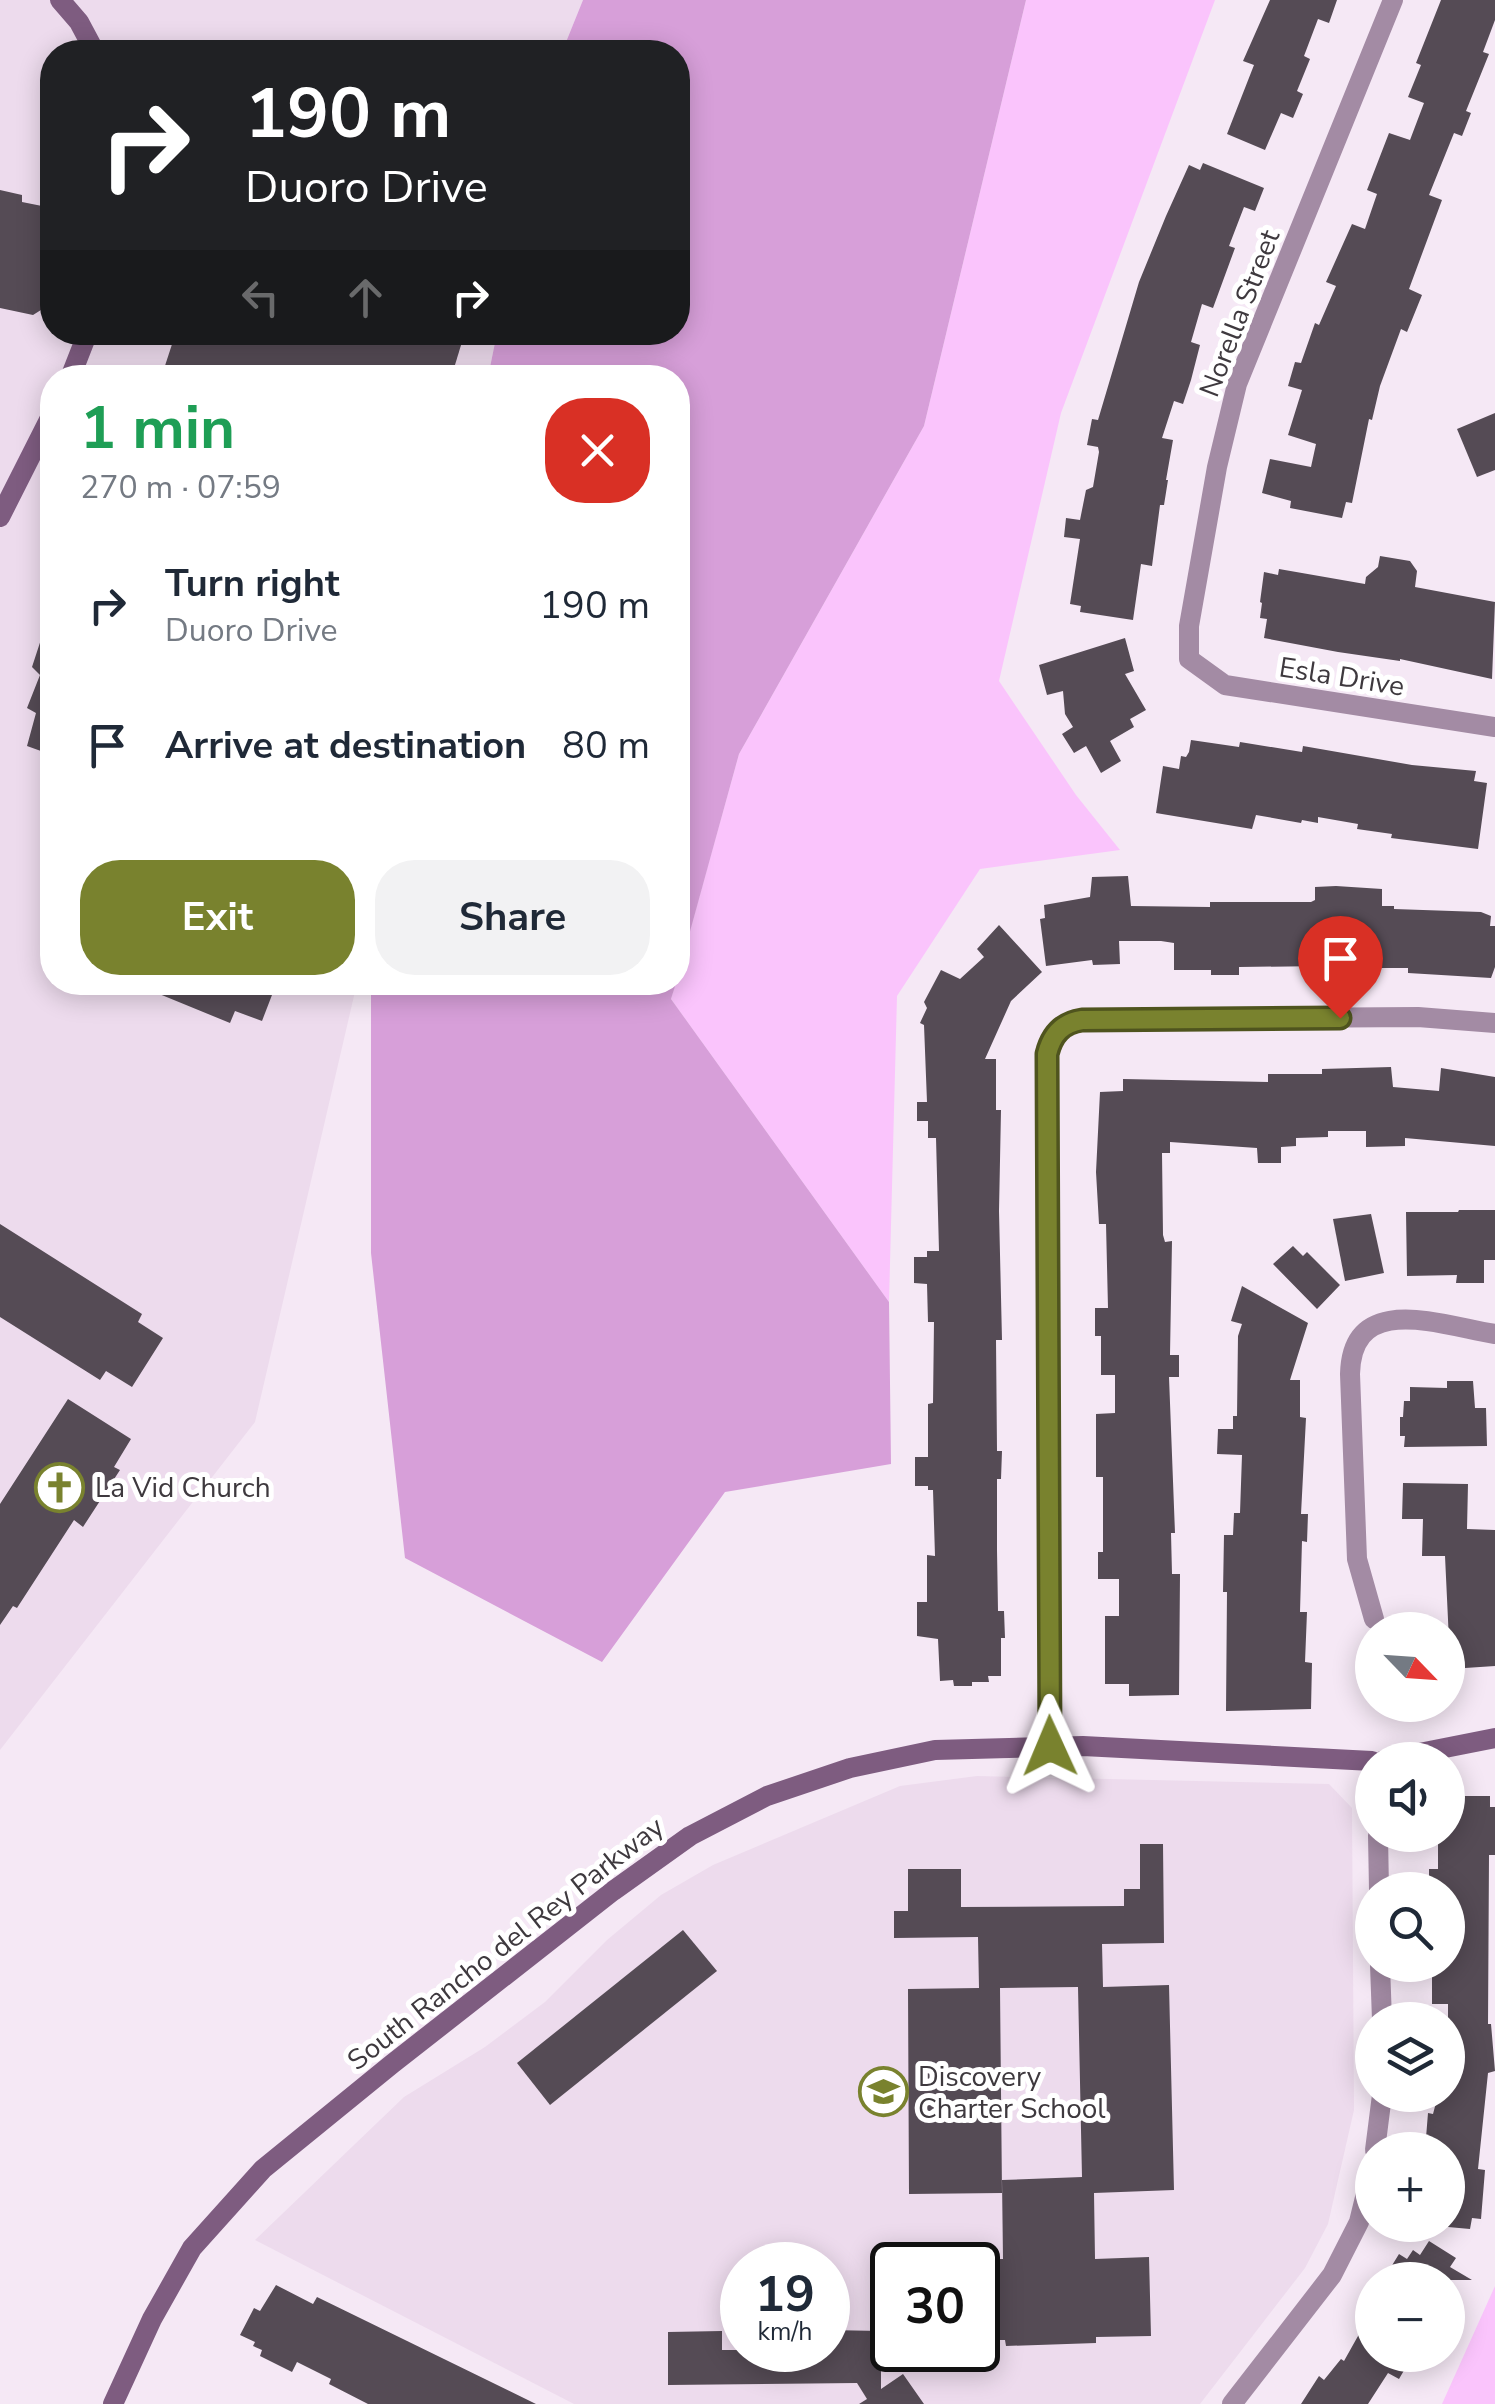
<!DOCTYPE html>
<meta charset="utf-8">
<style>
:root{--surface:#fff;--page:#f2f2f3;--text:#1f2937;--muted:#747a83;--accent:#79822e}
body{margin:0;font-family:"Nunito Sans",sans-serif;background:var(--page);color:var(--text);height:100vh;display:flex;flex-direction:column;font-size:38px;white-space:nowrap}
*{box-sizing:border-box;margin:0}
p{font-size:32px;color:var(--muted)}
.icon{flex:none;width:55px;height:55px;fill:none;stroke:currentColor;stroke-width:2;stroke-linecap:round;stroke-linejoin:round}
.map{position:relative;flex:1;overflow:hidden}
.side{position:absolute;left:40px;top:365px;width:650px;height:630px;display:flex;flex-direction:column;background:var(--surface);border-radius:40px;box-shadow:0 5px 25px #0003}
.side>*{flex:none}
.guide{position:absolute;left:40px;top:40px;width:650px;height:305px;border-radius:40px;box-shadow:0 5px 25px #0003;background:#202124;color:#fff;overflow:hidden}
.needle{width:65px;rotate:115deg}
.tools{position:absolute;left:1355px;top:1612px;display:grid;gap:20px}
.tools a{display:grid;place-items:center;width:110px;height:110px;border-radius:50%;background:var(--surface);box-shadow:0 5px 25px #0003;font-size:50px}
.speed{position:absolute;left:720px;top:2242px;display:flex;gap:20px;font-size:50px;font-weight:700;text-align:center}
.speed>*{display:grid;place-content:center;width:130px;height:130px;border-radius:50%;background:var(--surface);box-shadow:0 5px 25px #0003;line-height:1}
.speed small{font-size:25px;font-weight:400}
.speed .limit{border:5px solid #111;border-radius:15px;background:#fff;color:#111}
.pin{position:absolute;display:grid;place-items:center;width:85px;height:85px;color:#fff;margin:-102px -42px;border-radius:50% 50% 50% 0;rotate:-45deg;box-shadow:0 0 10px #0007}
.pin .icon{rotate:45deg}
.me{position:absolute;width:110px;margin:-55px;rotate:359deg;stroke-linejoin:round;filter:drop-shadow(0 0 8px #0008)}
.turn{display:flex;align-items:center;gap:35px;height:210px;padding:0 40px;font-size:45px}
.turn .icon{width:130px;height:130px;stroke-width:2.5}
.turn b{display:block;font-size:70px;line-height:85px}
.lanes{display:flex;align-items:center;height:95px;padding:0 40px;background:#0003;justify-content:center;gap:50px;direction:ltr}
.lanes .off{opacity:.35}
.round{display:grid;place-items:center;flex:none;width:105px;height:105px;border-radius:40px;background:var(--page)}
.overview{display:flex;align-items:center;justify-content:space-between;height:170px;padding:0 40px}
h1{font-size:60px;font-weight:700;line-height:75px;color:#1e9e55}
.primary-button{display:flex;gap:20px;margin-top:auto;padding:20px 40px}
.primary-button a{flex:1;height:115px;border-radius:40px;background:var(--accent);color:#fff;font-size:40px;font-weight:700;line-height:115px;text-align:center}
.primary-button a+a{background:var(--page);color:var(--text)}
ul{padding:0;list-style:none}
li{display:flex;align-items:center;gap:30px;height:140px;padding:0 40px}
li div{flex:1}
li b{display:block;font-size:38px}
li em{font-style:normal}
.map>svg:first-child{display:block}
.built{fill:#eddbed;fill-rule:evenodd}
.green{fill:#fac4fc}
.forest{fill:#d79fd9}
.building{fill:#554b55}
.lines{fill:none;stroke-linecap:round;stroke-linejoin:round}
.street{stroke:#a38ba4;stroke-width:20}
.secondary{stroke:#7e5c80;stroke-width:20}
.route-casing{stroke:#4f541e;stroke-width:25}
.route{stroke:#79822e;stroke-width:18}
.labels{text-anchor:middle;stroke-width:10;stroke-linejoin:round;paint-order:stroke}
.street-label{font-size:28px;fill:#3e393e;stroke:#fff}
.poi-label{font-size:28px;fill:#3e393e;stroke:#fff;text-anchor:start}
</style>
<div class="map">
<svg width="1495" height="2404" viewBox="0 0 1495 2404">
<rect width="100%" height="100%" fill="#f5e8f5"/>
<g class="built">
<path d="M0,0H583L562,52H52V332L497,333L488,377L52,378V982L357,983L255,1422L0,1750Z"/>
<path d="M977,1776L1329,1784L1352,1808L1354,2110L1328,2224L1305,2268L1200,2404H574L255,2240L404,2097L485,2047L545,2002L607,1940L661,1895L713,1865L900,1786ZM742,2265H828V2350H742ZM892,2265H978V2350H892Z"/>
</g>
<g class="green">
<path d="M1026,0H1215L1061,413L999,681L1076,795L1120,850L980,869L897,996L889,1302L671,999L739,754L924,426Z"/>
<path d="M1495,2286V2404H1442Z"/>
</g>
<g class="forest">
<path d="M583,0H1026L924,426L739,754L678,975V378L488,377L497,333L678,332V52H562Z"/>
<path d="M371,982L676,983L671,999L889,1302L891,1464L725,1492L602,1662L405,1558L371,1253Z"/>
</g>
<g class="building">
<path d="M1270,0H1337L1329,23L1318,19L1304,56L1310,59L1297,91L1303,94L1293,118L1281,113L1265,150L1227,134L1254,65L1243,61Z"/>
<path d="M1441,0H1495V20L1483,52L1489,54L1466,111L1471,113L1462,136L1454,133L1429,195L1442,200L1409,289L1422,295L1407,332L1401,329L1380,386L1372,420L1369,419L1352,503L1346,502L1342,518L1290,508L1291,501L1262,493L1270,459L1311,467L1316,444L1288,435L1302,390L1288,386L1295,362L1301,363L1315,323L1319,325L1336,286L1326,282L1352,224L1365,229L1377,194L1367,190L1389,133L1410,140L1424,103L1408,97L1421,65L1416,63Z"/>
<path d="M1203,163L1264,188L1255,211L1244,207L1229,246L1235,248L1213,308L1202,304L1191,342L1200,345L1191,380L1183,404L1174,401L1162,438L1173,440L1166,480H1168L1164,505H1160L1152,566L1141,564L1133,620L1080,612L1081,606L1070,604L1080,539L1064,537L1066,518L1080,520L1086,490L1093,487L1099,452L1098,447L1087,445L1092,419L1098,420L1139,282L1166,216L1189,165L1200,170Z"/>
<path d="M0,190L22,195V202L52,208V303L33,315L0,308Z"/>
<path d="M176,332H465L451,378H161Z"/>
<path d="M1495,413V470L1477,477L1457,429Z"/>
<path d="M1380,556L1410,561L1417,571L1415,587L1495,602L1492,679L1400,659V661L1338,652L1264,638L1267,619L1260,618L1262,603L1260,602L1264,572L1278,575L1279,569L1365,584L1366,577L1378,567Z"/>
<path d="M49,615L52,616V755L27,746L36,713L27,708L40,675L32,667Z"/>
<path d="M1125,638L1134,671L1125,674L1146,710L1130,719L1134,727L1110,741L1121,761L1101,773L1086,746L1074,753L1062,734L1073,727L1065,714L1063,691L1047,695L1039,665Z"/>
<path d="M1191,740L1239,747L1240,742L1302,752L1303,746L1412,765L1476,771L1474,781L1487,783L1478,849L1391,838L1392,834L1357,829L1358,824L1318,817V823L1302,820L1301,823L1256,815L1252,829L1156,813L1163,766L1179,769L1181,756L1186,757L1189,752Z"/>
<path d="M1128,876L1131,906L1210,907V902H1311L1315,900V887L1336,886L1382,889V906H1394V909L1481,912L1491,916L1490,926H1495V967L1491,978L1408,973V968H1351V972L1324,973V966L1239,967V975H1211V970H1174V943L1161,941H1119L1120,964L1093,965L1092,960L1046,966L1040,919L1045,918L1044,905L1090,897L1092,877Z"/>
<path d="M999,925L1042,972L1011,1001L985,1059H996V1110H1001L999,1211L1002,1340H996L997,1451H1002L1001,1479H997V1550L998,1611H1004L1005,1638H1001V1676H988L989,1682H972V1686H954L953,1680L940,1681L938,1639L917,1636V1602H927V1555L935,1556L933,1490H928V1486H915V1457H928V1404L933,1403L934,1322H928L927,1284L914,1283V1257H927V1251H939L936,1138H928V1121H917V1102H927L924,1025L920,1023L927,1008L924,1002L941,970L960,979L984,957L977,949Z"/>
<path d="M130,982H277L262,1021L235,1011L230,1023Z"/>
<path d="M1391,1067L1393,1087L1439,1091L1441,1068L1495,1077V1146L1405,1138V1146L1366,1147V1131H1328V1137L1296,1138V1146L1281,1147V1163H1258L1257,1148L1170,1142V1153H1162L1163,1235L1165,1242L1172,1241L1170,1355H1179V1377H1169L1175,1533H1171L1172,1574H1180L1179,1695L1129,1696V1684H1105V1616H1119V1579H1098V1552H1103V1477H1096V1414L1115,1413V1375H1101V1336H1095V1308H1108L1106,1224H1099L1096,1172L1100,1092L1123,1091V1079L1268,1082V1074H1322V1069Z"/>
<path d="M1459,1210H1495V1260H1484V1283H1456L1457,1275L1407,1276L1406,1212H1458Z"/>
<path d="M1371,1214L1384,1273L1345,1281L1333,1219Z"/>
<path d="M0,1224L142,1314L138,1322L163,1338L132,1387L106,1371L100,1380L0,1317Z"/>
<path d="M1293,1246L1303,1256L1307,1252L1340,1285L1317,1309L1273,1264Z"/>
<path d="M1242,1286L1308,1323L1290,1380H1300V1417L1306,1418L1301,1514H1308L1307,1542L1302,1541L1300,1612H1307L1305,1662L1312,1663L1311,1709L1226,1711L1227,1592H1223L1224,1535H1233L1234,1513H1240L1242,1455L1217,1454L1218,1429H1233V1416H1237L1238,1336L1242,1324L1231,1321Z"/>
<path d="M1447,1381H1473L1475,1408H1486L1487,1446L1404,1447L1405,1436H1400V1417H1403L1404,1401H1410V1387L1447,1388Z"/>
<path d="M68,1399L131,1439L114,1467L120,1470L83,1527L74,1520L17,1608L13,1606L0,1625V1504Z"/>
<path d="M1403,1483L1468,1484L1467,1529L1495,1530V1666L1465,1668L1464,1661L1450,1662L1445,1556H1422L1423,1519H1402Z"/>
<path d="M1458,1796H1490V1807H1495V1855H1489L1488,2024H1491L1495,2071L1488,2073L1478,2169L1485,2170L1481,2219L1472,2218L1470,2229L1448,2227V2150H1425L1428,2113L1433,2114L1438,2095H1448V2004H1432V1968L1448,1965V1890H1429V1869H1438V1835H1448L1450,1811L1458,1810Z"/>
<path d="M1140,1844H1163L1164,1943L1102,1944L1103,1987L1169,1985L1174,2190L1094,2193L1095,2259L1149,2257L1151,2336L1096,2337V2343L1006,2346L1005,2340H982L981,2259H1003L1002,2180L1082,2177L1078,1987L1000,1988L1002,2193L909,2194L908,1989L979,1988L978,1937L894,1938V1911H908V1869H961V1907L1124,1906V1889H1140Z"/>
<path d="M683,1930L717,1971L550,2105L517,2063Z"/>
<path d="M1429,2241L1456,2258L1450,2267L1472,2280H1383L1399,2254L1407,2259L1413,2250L1420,2255Z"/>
<path d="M276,2285L313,2304L317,2297L536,2404H368L329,2384L331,2379L297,2362L292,2372L260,2356L262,2350L253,2346L255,2342L240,2335L254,2308L260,2311Z"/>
<path d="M1372,2311V2355H1413L1399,2379L1388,2373L1368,2404H1301L1319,2376L1324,2380L1341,2359L1344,2361Z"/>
<path d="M828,2330L881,2331V2389L903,2374L924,2404H859L867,2399L857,2383L668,2385V2332L722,2331V2350H828Z"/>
</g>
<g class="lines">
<g class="street">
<path d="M1393,0L1237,384L1217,467L1189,626V659L1225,685L1495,727"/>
<path d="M1374,1619L1357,1559L1350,1374C1352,1290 1443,1326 1495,1334"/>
<path d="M1050,1746L1047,1054C1052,1034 1062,1023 1082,1019L1418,1017L1495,1023"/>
<path d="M1378,1835L1379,1890"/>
<path d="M1380,1965L1382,2020"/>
<path d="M1375,2150L1382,2095"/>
<path d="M1232,2404L1332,2275L1359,2222L1372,2169"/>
</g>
<g class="secondary">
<path d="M60,0L79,22L95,52"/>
<path d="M70,378L88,332"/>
<path d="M0,517L52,414"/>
<path d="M1384,1760L1495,1738"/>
<path d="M113,2404L152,2319L192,2248L263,2169L392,2064L613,1891L690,1836L767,1796L850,1768L935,1750L1083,1746L1372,1761"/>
</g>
</g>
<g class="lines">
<defs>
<path id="route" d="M1050,1746L1047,1054C1052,1034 1062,1023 1082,1020L1340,1018"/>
</defs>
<use href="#route" class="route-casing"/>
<use href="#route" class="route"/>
</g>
<defs>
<symbol id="church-ring" viewBox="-11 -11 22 22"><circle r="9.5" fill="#fff" stroke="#79822e" stroke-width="1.5"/><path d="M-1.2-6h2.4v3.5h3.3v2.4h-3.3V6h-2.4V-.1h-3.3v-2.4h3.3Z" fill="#79822e"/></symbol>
<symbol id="school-ring" viewBox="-11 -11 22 22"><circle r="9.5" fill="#fff" stroke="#79822e" stroke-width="1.5"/><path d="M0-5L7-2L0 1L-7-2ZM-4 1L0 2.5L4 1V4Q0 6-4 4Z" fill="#79822e"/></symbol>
</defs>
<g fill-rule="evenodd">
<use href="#church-ring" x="32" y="1460" width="55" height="55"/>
<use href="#school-ring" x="856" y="2064" width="55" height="55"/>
</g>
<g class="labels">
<g class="street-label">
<text transform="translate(1239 313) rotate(-69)" y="10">Norella Street</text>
<text transform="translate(1342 676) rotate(9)" y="10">Esla Drive</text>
<text transform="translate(505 1943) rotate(-38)" y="10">South Rancho del Rey Parkway</text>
</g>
<g class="poi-label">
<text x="95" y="1497">La Vid Church</text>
<text x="918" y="2086">Discovery<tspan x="918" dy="32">Charter School</tspan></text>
</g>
</g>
</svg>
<div class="tools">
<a><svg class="needle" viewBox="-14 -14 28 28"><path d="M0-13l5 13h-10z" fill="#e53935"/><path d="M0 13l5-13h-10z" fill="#747a83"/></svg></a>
<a><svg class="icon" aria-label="sound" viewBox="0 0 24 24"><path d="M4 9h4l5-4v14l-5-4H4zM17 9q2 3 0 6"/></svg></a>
<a><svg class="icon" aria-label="search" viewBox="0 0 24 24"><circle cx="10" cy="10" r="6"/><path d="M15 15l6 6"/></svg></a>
<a><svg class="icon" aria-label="layers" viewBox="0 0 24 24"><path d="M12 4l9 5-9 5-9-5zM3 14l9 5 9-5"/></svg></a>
<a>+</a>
<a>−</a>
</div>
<div class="speed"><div>19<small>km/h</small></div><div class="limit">30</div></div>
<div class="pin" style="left:1340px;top:1018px;background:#d93025"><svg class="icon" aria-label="arrive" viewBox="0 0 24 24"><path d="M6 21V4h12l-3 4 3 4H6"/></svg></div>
<svg class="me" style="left:1050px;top:1746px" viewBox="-20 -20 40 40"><path d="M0-17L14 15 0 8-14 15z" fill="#79822e" stroke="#fff" stroke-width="4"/></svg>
<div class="guide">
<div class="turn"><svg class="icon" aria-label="right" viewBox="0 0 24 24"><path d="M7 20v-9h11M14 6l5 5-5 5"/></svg><div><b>190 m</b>Duoro Drive</div></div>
<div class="lanes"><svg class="icon off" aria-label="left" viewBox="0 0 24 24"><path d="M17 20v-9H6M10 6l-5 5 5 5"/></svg><svg class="icon off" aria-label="ahead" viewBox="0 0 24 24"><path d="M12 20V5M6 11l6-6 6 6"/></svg><svg class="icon" aria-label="right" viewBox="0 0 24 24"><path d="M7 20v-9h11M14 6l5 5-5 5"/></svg></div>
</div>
<section class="side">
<div class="overview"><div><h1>1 min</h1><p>270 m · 07:59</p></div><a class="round" style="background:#d93025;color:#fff"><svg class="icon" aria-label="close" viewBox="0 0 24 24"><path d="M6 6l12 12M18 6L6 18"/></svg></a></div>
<ul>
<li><svg class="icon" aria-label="right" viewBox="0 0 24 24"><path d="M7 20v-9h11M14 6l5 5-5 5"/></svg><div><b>Turn right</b><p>Duoro Drive</p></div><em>190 m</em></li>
<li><svg class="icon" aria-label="arrive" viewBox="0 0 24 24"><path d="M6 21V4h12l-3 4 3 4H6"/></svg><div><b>Arrive at destination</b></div><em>80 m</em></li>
</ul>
<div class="primary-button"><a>Exit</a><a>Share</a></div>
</section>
</div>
